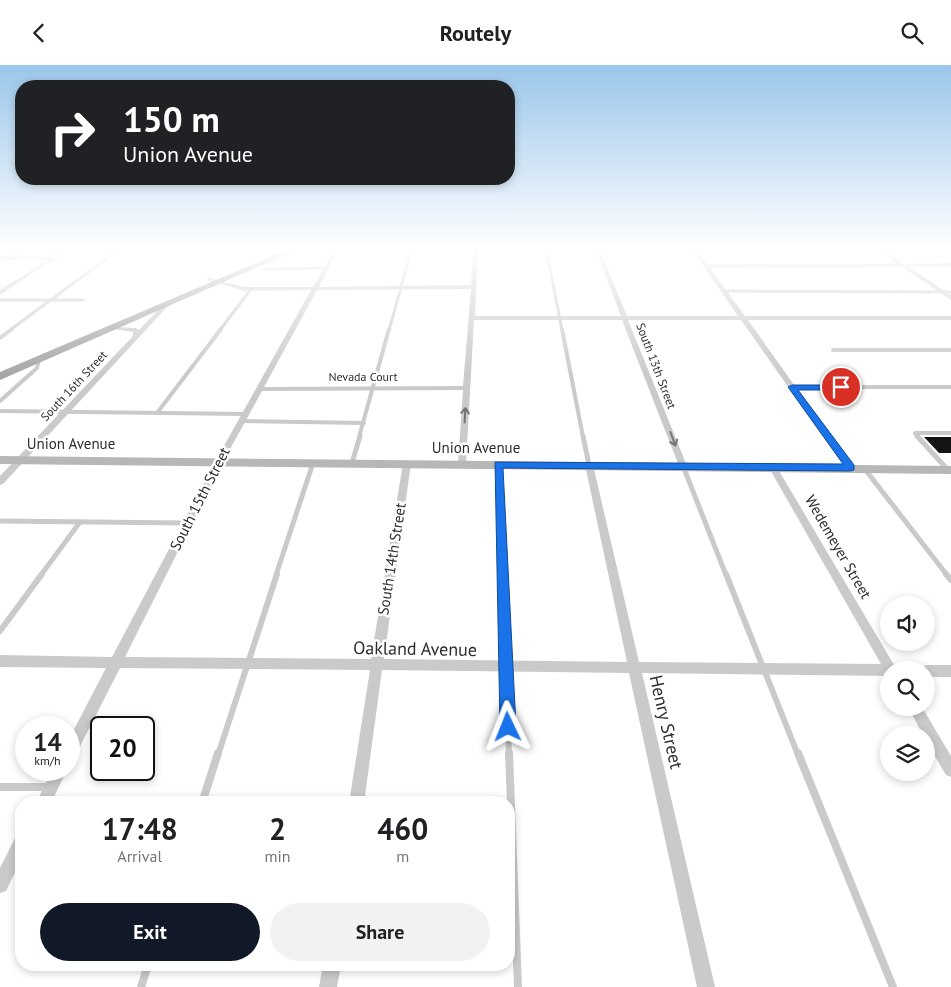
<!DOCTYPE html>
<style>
:root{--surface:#fff;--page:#f2f2f2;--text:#202124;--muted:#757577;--accent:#111827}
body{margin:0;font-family:"PT Sans",sans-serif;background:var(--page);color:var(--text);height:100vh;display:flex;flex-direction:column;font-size:19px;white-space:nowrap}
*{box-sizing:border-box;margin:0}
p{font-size:16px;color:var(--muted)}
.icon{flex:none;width:28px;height:28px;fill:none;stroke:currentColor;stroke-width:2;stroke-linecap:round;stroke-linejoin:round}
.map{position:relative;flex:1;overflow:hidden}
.drawer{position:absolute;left:15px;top:731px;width:500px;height:175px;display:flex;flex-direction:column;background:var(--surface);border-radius:20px;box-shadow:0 2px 8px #0003}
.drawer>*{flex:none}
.guide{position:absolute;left:15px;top:15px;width:500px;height:105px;border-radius:20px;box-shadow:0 2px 8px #0003;background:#202124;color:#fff;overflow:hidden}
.buttons{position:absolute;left:880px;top:531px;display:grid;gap:10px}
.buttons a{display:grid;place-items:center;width:55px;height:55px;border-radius:50%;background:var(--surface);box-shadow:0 2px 8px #0003;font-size:25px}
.speed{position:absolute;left:15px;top:651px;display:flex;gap:10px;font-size:25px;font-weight:700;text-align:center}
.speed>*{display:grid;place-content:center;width:65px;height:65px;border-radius:50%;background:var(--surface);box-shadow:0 2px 8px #0003;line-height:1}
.speed small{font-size:12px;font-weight:400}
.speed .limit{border:2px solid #111;border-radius:8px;background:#fff;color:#111}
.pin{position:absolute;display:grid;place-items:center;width:42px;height:42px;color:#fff;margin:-21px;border:2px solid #fff;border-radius:50%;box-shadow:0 1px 5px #0007}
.me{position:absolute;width:55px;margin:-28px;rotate:358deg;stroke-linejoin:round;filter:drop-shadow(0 0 4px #0008)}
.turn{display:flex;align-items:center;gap:18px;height:105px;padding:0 25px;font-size:22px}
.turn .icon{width:65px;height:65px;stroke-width:2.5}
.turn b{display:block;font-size:35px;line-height:42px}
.eta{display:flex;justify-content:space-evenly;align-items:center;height:85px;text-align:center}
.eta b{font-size:30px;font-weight:700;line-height:35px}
.cta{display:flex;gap:10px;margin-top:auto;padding:10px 25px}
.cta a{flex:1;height:58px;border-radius:30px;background:var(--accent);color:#fff;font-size:20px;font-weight:700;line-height:58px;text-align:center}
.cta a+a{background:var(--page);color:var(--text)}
header{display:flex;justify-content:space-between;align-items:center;height:65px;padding:0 25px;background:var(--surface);font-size:22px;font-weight:700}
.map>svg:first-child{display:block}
.building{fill:#141414}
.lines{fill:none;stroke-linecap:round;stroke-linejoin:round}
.lane-far4{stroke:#cacaca;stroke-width:3}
.lane-far3{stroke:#cacaca;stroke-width:4}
.lane-far2{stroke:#cacaca;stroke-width:5}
.lane-far1{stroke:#cacaca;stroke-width:6}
.lane{stroke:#cacaca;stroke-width:8}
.street{fill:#cacaca;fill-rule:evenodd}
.secondary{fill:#b7b7b7;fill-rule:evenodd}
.primary{fill:#a5a5a5;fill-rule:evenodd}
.oneway{stroke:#747474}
.route{fill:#1a73e8;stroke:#114b97}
.labels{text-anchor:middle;stroke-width:5;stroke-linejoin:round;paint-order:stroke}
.far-street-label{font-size:12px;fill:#2d2d2d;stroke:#fff}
.street-label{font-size:15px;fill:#2d2d2d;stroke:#fff}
.near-street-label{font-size:18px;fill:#2d2d2d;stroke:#fff}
</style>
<header><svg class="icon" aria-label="back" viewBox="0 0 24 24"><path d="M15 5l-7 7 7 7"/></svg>Routely<svg class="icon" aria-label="search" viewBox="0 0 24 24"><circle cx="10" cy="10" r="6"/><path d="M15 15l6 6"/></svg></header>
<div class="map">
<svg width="951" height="922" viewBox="0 0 951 922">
<rect width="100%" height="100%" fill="#fff"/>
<path class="building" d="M924,372H951V388H939Z"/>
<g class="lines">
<g class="lane-far4">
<path d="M546,183L562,265"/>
<path d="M0,196L23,183"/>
<path d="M264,204L326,203"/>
<path d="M724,226L951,227"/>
<path d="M0,235H83"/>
<path d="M10,265L121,183"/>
<path d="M220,265L251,224"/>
<path d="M389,265L412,183"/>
</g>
<g class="lane-far3">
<path d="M562,264L583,372"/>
<path d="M0,273L12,264"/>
<path d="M833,285H951"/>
<path d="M0,336L37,303L39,295"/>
<path d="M0,346L245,349"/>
<path d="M157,348L221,264"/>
<path d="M241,356L364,358"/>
<path d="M359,372L389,264"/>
<path d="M918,372L915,368H951"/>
</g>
<g class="lane-far2">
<path d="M583,371L589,400"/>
<path d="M917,371L948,405"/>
<path d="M352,398L360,371"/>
<path d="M498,400L502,510"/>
<path d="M683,401L726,510"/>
<path d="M864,403L947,510"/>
<path d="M0,456L187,458"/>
<path d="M41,510L80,457"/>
<path d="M276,510L313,398"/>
</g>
<g class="lane-far1">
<path d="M502,509L509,690"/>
<path d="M726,509L798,690"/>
<path d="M946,509L951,515"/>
<path d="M0,566L42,509"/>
<path d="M218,690L277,509"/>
</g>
<g class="lane">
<path d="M509,688L518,922"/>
<path d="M798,688L893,922"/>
<path d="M0,722H49"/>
<path d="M202,738L218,688"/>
<path d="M141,922L148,900"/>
</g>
<g class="street">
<path d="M66,183H71L0,230V225L48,195H0V191L52,192Z"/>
<path d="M335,183H339L319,222L471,220L474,183H478L475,251H621L595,183H599L627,251H738L691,183H695L707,199H897L876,183H881L904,199L951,198V202H909L951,230V235L902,202L710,203L745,251H951V255H748L794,320H951V324H798L854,403L850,406L847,405L741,255H628L687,401L683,404L679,401L622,255H474L466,399L462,402L458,399L463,325L262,326L223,397L125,592L371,594L403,398L407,395L411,398L384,594L627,597L585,400L589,397L593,400L639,597L881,599L768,401L772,398L775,399L897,605H889V611L642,608L715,922H697L629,608L382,605L364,738H349L370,605L120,603L74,693L69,695V674L106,603L0,602V590L112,592L215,397L311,225L245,226L206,215L209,213L245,222H313ZM471,224L463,321L264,322L317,225Z"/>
<path d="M163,240L168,241L3,419L0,420V411L133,271V267L113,264V262L136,263L139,265Z"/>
<path d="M926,600H951V612H926V605H920L922,602Z"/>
<path d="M908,642H922L951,691V712L946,710L926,676V670H923Z"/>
<path d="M52,705H67L51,738H36Z"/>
<path d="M21,771V795L6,826L0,828V803L15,773Z"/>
<path d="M323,900H341L337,922H319Z"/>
</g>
<path class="secondary" d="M0,391L951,401V409L0,399Z"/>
<path class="primary" d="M291,183H301L0,315V307Z"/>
</g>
<defs><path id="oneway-shaft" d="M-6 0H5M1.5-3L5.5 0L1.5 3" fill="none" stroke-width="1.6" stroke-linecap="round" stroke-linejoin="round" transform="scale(1.25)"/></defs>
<g class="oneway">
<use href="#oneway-shaft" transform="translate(465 350) rotate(-87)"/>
<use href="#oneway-shaft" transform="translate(673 374) rotate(69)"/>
</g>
<linearGradient id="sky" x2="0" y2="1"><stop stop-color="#9ac6ea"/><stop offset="0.59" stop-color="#fff"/><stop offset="1" stop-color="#fff" stop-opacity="0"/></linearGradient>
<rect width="951" height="312" fill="url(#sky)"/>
<path class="route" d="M844,320V324L841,325H798L854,400V405L850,406L503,403L516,662L514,668L508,670L503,668L500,662L495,397L843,399L788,322L792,320Z"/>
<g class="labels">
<g class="far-street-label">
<text transform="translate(656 301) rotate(69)" y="4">South 13th Street</text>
<text x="363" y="316">Nevada Court</text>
<text transform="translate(74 321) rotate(-47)" y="4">South 16th Street</text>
</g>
<g class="street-label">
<text x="71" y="384">Union Avenue</text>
<text x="476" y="388">Union Avenue</text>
<text transform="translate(200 434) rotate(-63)" y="5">South 15th Street</text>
<text transform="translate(838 482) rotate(60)" y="5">Wedemeyer Street</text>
<text transform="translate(392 494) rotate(-81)" y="5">South 14th Street</text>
</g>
<g class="near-street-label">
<text transform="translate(415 584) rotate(1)" y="6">Oakland Avenue</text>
<text transform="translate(666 657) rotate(77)" y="6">Henry Street</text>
</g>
</g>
</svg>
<div class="buttons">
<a><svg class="icon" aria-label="sound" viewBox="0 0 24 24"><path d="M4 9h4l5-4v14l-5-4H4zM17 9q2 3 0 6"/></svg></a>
<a><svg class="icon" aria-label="search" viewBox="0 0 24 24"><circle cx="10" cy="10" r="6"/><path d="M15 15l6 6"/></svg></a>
<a><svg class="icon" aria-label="layers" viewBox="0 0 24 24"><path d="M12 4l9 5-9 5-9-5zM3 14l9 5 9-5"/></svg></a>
</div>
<div class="speed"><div>14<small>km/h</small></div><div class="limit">20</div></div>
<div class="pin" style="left:841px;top:322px;background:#d93025"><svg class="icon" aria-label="arrive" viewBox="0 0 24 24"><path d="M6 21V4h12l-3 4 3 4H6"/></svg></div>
<svg class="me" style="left:508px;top:662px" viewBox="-20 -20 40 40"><path d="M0-17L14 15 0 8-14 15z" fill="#1a73e8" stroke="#fff" stroke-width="4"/></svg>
<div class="guide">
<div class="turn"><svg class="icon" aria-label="right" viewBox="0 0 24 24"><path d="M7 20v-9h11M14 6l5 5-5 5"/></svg><div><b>150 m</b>Union Avenue</div></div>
</div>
<section class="drawer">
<div class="eta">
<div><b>17:48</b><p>Arrival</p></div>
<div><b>2</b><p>min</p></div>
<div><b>460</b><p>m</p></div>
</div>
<div class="cta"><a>Exit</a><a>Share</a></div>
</section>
</div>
